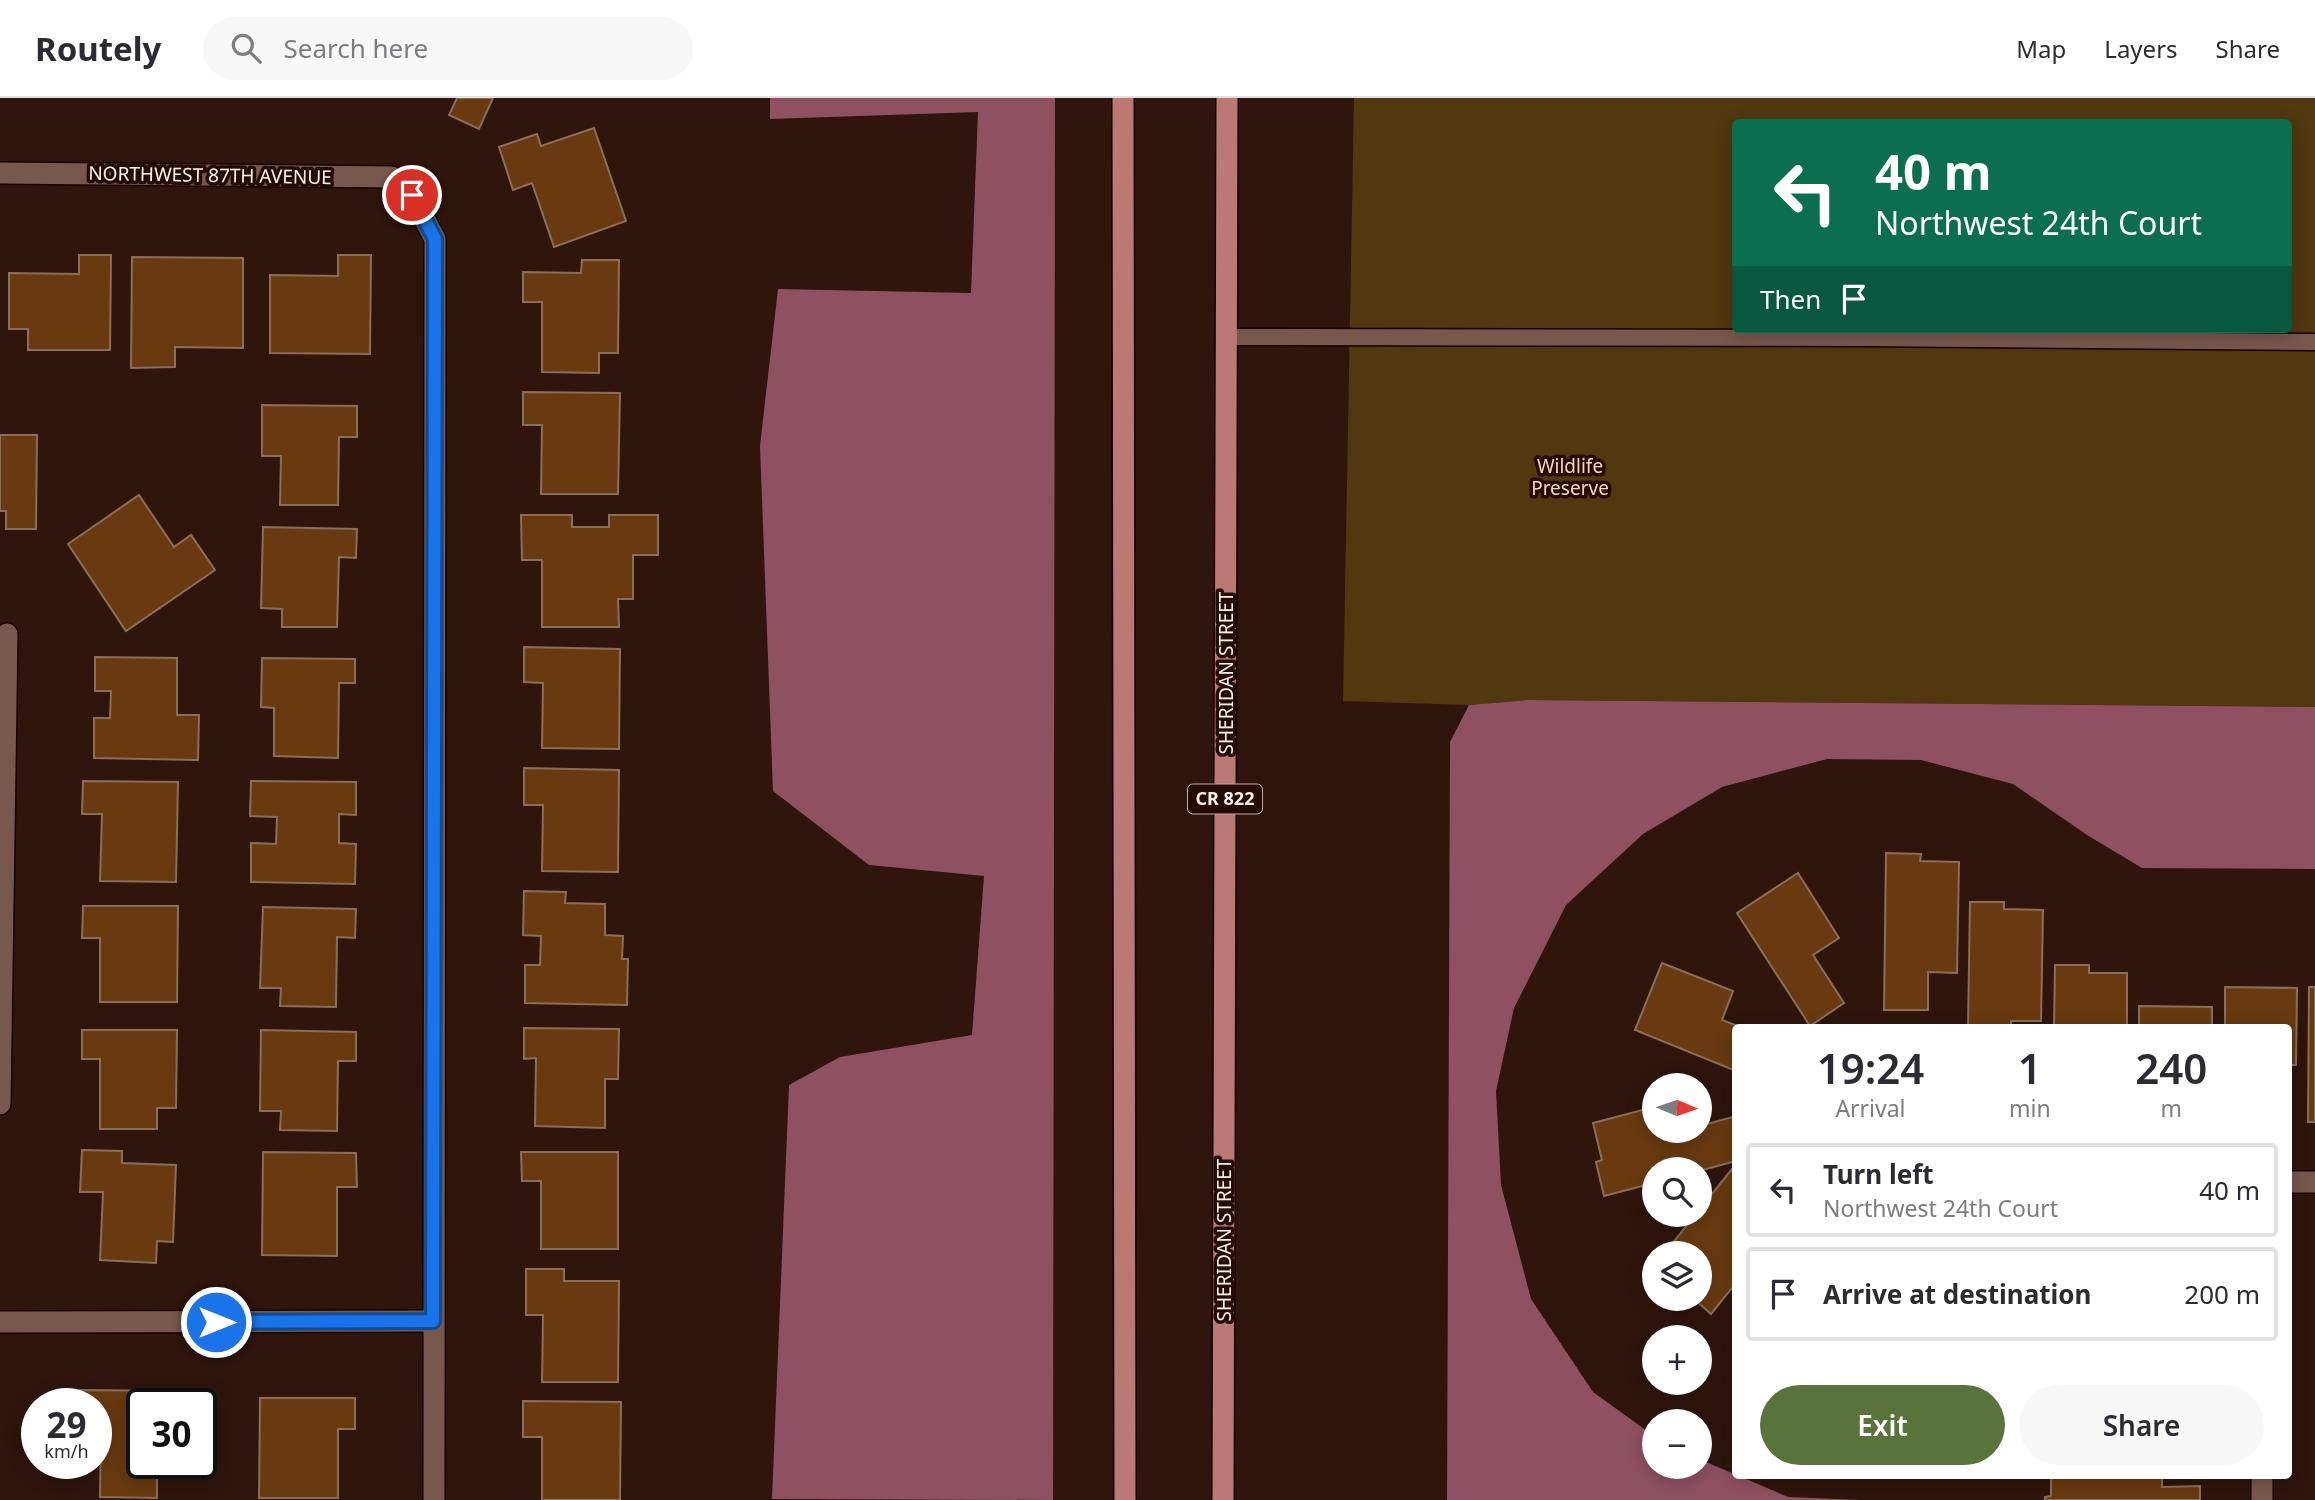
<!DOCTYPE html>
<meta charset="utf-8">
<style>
:root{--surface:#fff;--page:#f7f7f7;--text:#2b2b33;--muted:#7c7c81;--line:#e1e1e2;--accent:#58743a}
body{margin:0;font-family:"Noto Sans",sans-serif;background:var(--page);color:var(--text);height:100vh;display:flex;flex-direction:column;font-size:26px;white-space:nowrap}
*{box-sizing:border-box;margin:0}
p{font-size:23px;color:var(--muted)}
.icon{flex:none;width:38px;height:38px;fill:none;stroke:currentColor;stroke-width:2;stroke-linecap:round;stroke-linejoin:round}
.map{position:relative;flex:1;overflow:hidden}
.panel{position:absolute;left:1732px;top:926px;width:560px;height:455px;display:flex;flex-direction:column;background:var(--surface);border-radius:7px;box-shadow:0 4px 18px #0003}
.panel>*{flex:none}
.banner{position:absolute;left:1732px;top:21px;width:560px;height:214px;border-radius:7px;box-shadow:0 4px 18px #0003;background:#0b6e4f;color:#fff;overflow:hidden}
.needle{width:46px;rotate:92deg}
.tools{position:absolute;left:1642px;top:975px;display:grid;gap:14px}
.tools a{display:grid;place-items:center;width:70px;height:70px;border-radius:50%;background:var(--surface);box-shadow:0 4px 18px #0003;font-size:35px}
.speed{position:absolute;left:21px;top:1290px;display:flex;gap:14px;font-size:35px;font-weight:700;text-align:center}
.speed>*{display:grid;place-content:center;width:91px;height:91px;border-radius:50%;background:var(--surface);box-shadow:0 4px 18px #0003;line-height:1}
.speed small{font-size:18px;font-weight:400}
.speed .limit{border:4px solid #111;border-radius:10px;background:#fff;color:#111}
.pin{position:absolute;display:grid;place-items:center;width:60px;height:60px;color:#fff;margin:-30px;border:4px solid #fff;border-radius:50%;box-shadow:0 2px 7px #0007}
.me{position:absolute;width:77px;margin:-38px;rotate:90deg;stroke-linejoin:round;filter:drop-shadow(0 0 5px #0008)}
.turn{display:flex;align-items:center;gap:24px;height:147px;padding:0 28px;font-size:32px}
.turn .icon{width:91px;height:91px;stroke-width:2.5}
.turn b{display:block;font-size:49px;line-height:60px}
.then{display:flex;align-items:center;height:66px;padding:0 28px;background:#0003;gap:14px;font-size:26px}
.eta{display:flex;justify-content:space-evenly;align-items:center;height:119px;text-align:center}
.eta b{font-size:42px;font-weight:600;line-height:49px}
.action{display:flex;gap:14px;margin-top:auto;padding:14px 28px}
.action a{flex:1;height:80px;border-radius:42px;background:var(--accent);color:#fff;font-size:28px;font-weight:600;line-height:80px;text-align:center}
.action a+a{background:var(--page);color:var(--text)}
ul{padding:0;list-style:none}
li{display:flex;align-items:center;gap:21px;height:94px;margin:0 14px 10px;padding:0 14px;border:4px solid var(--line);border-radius:7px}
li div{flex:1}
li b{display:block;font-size:26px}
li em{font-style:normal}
header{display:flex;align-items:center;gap:42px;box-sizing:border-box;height:98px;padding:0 35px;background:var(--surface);border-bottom:2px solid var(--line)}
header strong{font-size:33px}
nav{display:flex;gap:38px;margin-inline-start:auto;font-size:24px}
.search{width:490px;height:63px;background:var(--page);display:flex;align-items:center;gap:18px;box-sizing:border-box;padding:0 24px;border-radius:38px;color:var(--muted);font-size:26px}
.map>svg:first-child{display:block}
.green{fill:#51380f;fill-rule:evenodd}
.water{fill:#8f5162}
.building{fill:#693a10;stroke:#8a6e5a;stroke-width:2}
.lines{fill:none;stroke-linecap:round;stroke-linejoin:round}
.lane-casing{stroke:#160200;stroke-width:19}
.street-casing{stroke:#160200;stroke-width:24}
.primary-casing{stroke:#160200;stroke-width:24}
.lane{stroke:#78584d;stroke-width:16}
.street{stroke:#78584d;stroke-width:21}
.primary{stroke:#bc7873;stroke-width:21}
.route-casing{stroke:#114b97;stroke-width:18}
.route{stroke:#1a73e8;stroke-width:12}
.labels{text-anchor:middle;stroke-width:7;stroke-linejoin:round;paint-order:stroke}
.shield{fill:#250b04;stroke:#bcaca7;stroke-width:2}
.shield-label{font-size:18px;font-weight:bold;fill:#fcf1ed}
.street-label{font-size:19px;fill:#fcf1ed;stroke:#250b04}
.park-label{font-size:19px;fill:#fad9ac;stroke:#250b04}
</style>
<header>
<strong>Routely</strong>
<div class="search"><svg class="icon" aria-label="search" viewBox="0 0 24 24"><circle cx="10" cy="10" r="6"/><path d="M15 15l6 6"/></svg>Search here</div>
<nav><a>Map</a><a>Layers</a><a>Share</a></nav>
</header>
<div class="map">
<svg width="2315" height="1402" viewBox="0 0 2315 1402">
<rect width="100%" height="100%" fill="#2f150c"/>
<path class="green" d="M1354,0H2315V609L1528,602L1469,607L1343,603ZM1736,24H2289V231H1736Z"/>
<g class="water">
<path d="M770,0H1055L1053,1402L772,1401L789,987L840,959L972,937L984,778L869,767L773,693L760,348L778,191L971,195L978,14L770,21Z"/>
<path d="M1528,602L2315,609V771L2142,770L2087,737L2013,686L1921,662L1827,661L1722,689L1643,736L1566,807L1514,910L1496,993L1501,1087L1531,1201L1593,1294L1654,1338V1368H1699V1361L1788,1399L1861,1402H1447L1450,644L1469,607Z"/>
</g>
<g class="building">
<path d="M457,0H493L479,31L449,17Z"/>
<path d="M594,30L626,123L554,149L532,85L513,92L499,49L537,36L541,48Z"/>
<path d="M79,157H111L110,252H28V231H9V175L79,176Z"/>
<path d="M338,157H371L370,256L270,255V177L338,178Z"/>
<path d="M132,159L243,160V250L175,249V269L131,270Z"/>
<path d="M582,162H619L618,255H599V275L542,274V204H523V174L581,175Z"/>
<path d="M523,294L620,295L618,396H541L542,327H523Z"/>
<path d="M262,307L357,308V339H339L338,407H280L281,358H262Z"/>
<path d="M0,337H37L36,431H6V413H0Z"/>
<path d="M139,397L174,449L191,437L215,472L126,533L68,446Z"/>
<path d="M521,417H572V429H609V417H658V457H633V501H618L619,529H542V462H522Z"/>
<path d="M263,429L357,431L356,460L339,459L337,529H282V511L261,510Z"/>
<path d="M524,549L620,551L619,651L542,650L543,585L524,584Z"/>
<path d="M95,559L177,560V617H199L198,662L94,660V620H110L111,593H95Z"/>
<path d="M262,560L355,561V585H339L338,660L274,658V610L261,609Z"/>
<path d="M524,670L619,672L618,774L542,773L543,707H524Z"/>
<path d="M83,683L178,684L176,784L100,783L102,716H82Z"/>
<path d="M251,683L356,684V717L339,716V745L356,746L355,786L251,784V745L276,746L277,719L250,718Z"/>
<path d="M1886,755L1921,756L1920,763L1959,764L1957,875L1928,874V912H1884Z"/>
<path d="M1798,775L1839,840L1813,857L1844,905L1810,928L1737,815Z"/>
<path d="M524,793L566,794L565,805L605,806V837L623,838L622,861H628L627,907L525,905V867H540L541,838L523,837Z"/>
<path d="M1970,804H2004V811L2043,812L2041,923H2011V929H1968Z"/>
<path d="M83,808H178L177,904H100V840H82Z"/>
<path d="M263,809L356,811L355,840L337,839L336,909L280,908L281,890H260Z"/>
<path d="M1662,865L1733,893L1722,922L1740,929H1736V973L1635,932Z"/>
<path d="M2055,867H2089V875H2127V929H2054Z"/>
<path d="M2225,889L2297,890L2296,967H2289V929H2225Z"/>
<path d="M2309,889H2315V1024H2308Z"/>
<path d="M2139,908L2212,909V929H2139Z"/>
<path d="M524,930L619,931L618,981H605V1030L535,1028L536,960L524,961Z"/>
<path d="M82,932H177L176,1010H157V1031H100V961H82Z"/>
<path d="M261,932L356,934V963H338L337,1033L280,1032L281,1013H260Z"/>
<path d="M1699,997L1707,1026L1736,1018V1063L1699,1073L1654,1071V1085L1604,1098L1596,1064L1602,1062L1593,1025L1654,1009V1032H1699Z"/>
<path d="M82,1052L122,1053V1065L176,1067L173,1144L157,1143L156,1165L100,1162L103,1094H80Z"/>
<path d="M263,1054L356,1055L357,1089H337V1158L262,1157Z"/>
<path d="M521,1054H618V1151H541V1083H522Z"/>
<path d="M1732,1071L1736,1074V1185L1711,1216L1693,1200H1699V1155H1671L1667,1152L1696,1116H1699V1112Z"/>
<path d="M526,1171H564V1183H619L618,1284H542L543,1217H526Z"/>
<path d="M80,1292L176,1293V1306H142V1365H157V1400L100,1399L101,1327H96V1306H80Z"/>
<path d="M260,1300H355V1331H338V1400H259Z"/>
<path d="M523,1303L621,1304L620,1402H542V1339H523Z"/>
<path d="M2051,1377H2162V1389L2200,1388V1402H2045V1399L2051,1398Z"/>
</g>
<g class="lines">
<defs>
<path id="lane" d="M1226,239L1860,240L2315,244"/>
<g id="street">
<path d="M0,75L392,79L412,97L435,141L434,1402"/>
<path d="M0,1006L7,536"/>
<path d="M2289,1084H2315"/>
<path d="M0,1224L433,1223"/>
<path d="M2262,1377V1402"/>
</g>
<g id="primary">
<path d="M1123,0L1125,1402"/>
<path d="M1223,1402L1227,0"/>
</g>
</defs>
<use href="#lane" class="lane-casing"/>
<use href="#street" class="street-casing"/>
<use href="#primary" class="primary-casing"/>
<use href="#lane" class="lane"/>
<use href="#street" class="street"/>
<use href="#primary" class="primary"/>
</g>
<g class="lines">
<defs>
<path id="route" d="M216,1224L433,1223L435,141L412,97"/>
</defs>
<use href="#route" class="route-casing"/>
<use href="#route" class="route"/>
</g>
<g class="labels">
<rect class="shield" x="1188" y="686.5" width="74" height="29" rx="5"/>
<g class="shield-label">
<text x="1225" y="707">CR 822</text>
</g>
<g class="street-label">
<text transform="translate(210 77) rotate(1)" y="7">NORTHWEST 87TH AVENUE</text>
<text transform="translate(1226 575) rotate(-90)" y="7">SHERIDAN STREET</text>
<text transform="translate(1224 1142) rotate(-90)" y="7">SHERIDAN STREET</text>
</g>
<g class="park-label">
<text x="1570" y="375">Wildlife<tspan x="1570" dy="22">Preserve</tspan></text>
</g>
</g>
</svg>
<div class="tools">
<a><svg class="needle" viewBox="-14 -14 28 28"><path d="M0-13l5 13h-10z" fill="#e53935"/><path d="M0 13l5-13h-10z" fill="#7c7c81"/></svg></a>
<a><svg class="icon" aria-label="search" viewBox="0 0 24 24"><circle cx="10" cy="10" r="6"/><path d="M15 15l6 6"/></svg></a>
<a><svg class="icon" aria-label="layers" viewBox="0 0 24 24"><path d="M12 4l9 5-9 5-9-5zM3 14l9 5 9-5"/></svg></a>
<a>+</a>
<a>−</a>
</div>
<div class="speed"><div>29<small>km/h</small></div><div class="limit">30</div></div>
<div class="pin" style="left:412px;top:97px;background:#d93025"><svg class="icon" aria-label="arrive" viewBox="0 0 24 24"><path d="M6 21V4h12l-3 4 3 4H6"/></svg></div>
<svg class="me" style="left:216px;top:1224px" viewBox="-20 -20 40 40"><circle r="17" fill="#1a73e8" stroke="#fff" stroke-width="3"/><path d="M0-11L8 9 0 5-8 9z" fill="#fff"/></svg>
<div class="banner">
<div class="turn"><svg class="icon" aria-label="left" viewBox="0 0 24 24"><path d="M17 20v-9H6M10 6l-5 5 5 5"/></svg><div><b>40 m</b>Northwest 24th Court</div></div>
<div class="then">Then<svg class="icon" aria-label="arrive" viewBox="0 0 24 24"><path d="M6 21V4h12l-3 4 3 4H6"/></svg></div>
</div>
<section class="panel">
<div class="eta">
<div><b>19:24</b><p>Arrival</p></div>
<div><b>1</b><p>min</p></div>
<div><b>240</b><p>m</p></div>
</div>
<ul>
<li><svg class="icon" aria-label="left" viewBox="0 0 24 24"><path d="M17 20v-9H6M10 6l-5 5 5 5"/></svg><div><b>Turn left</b><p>Northwest 24th Court</p></div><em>40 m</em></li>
<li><svg class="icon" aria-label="arrive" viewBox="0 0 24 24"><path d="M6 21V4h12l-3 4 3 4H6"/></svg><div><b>Arrive at destination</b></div><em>200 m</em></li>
</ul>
<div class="action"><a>Exit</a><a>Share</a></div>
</section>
</div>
